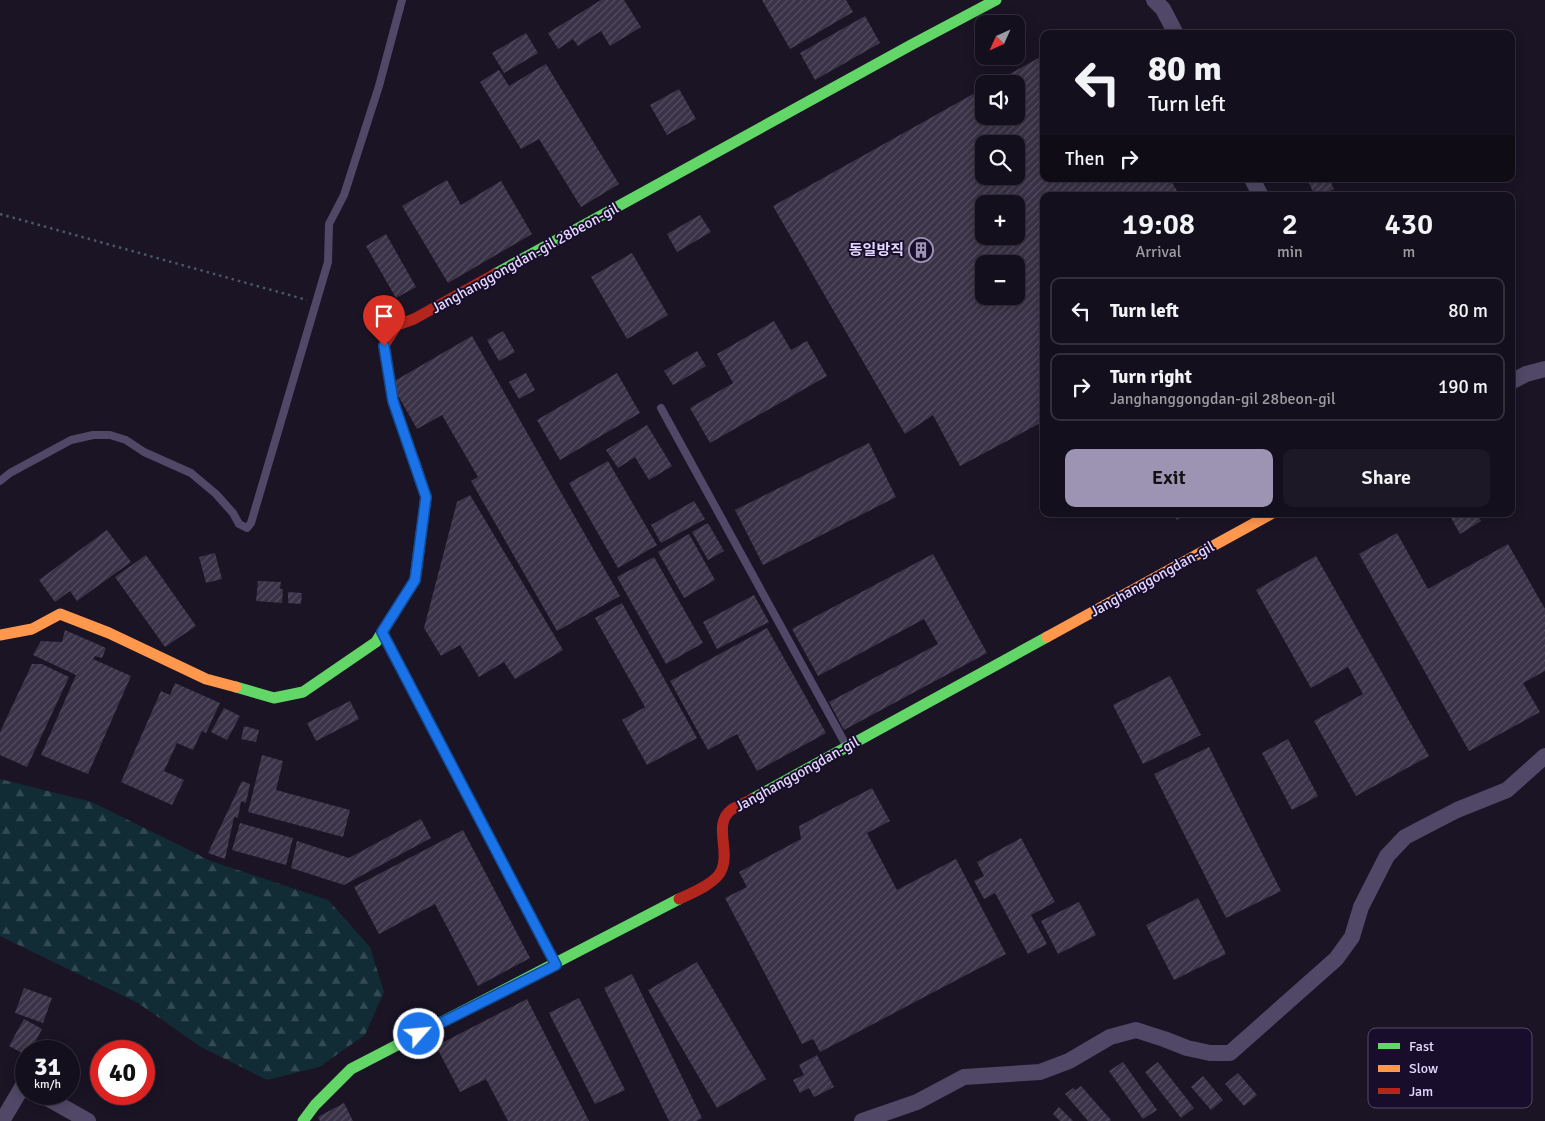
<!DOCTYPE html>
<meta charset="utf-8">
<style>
:root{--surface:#140f1c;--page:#1d1825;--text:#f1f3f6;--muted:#9d9ca3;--line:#332f3b;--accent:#9d93b3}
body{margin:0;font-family:Signika,"Noto Sans KR",sans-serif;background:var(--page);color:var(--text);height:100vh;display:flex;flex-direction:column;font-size:19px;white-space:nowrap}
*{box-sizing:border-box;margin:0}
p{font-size:16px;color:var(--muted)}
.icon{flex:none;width:28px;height:28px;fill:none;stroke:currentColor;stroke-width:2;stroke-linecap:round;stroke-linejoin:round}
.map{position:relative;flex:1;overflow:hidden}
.details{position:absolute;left:1040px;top:192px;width:475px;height:325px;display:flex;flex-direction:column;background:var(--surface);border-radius:10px;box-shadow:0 2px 12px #0003,0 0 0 1px var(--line)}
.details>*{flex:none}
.banner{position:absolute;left:1040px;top:30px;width:475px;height:152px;border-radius:10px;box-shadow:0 2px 12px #0003,0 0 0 1px var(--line);background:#140f1c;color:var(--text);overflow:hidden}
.needle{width:32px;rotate:225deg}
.tools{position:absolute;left:975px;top:15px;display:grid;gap:10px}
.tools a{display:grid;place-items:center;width:50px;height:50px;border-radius:10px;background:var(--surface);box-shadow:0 2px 12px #0003,0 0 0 1px var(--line);font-size:25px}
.speed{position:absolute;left:15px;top:1040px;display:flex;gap:10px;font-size:25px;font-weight:700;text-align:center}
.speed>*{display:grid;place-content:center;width:65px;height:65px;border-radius:50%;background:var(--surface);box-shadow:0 2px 12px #0003,0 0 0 1px var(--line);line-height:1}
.speed small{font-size:12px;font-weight:400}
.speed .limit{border:8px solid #d22;background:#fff;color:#111}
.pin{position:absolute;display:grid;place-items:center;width:42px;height:42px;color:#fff;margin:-51px -21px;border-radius:50% 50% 50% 0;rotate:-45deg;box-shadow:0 0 5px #0007}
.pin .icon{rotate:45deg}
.me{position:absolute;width:55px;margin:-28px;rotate:63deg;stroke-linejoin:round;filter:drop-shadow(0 0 4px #0008)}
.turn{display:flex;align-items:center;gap:18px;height:105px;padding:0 25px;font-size:22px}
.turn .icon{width:65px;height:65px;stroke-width:2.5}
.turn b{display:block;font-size:35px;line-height:42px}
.then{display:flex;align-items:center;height:48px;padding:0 25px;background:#0003;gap:10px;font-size:19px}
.eta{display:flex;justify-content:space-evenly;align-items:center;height:85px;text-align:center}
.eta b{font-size:30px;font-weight:600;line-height:35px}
.button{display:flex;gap:10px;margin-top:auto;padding:10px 25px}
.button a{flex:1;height:58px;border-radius:10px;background:var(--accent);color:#111;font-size:20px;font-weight:600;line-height:58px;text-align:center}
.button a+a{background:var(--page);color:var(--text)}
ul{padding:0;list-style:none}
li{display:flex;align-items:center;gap:15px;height:68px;margin:0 10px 8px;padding:0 15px;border:2px solid var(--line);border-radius:10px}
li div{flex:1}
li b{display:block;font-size:19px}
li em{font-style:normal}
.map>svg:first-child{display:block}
.forest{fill:url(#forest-firs)}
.building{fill:url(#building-hatch);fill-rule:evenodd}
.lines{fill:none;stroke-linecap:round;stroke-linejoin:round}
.path{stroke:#4a5568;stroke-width:2.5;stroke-dasharray:2.5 4;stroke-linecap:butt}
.lane{stroke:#504866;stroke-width:8}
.street{stroke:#504866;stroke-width:16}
.fast{stroke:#63d668;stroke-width:11}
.slow{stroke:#ff974d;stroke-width:11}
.jam{stroke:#b3261e;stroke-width:11}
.route-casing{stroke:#114b97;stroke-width:12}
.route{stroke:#1a73e8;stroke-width:9}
.labels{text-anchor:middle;stroke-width:4;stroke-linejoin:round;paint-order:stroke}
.poi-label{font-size:15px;font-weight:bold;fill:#e4d8ff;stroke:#180e2b;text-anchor:end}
.street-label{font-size:15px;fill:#e4d8ff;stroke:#180e2b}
.key{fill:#180e2b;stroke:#554b6b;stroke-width:1}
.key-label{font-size:14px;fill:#e4d8ff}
</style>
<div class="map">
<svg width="1545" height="1121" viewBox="0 0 1545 1121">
<defs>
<pattern id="forest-firs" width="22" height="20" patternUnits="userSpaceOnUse" patternTransform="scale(1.25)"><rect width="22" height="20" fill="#112c34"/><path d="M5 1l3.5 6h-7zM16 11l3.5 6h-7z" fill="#344a52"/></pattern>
<pattern id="building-hatch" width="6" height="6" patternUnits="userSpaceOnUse" patternTransform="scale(1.25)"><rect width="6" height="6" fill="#3a3246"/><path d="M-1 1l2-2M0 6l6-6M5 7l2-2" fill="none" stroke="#564f62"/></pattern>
</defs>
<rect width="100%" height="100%" fill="#1a1425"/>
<path class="forest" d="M0,779L92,802L211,861L328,900L370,947L384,992L365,1035L319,1067L267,1080L201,1047L138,1003L0,936Z"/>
<g class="building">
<path d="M601,0H624L641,27L610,46L601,31L578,46L573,39L558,49L548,33Z"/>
<path d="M762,0H846L853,12L790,49Z"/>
<path d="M865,16L880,43L815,80L800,53Z"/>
<path d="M526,33L538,53L504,73L492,53Z"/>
<path d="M1044,55V179H1170L1180,196H1044V421L960,466L933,415L905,434L773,206L984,88V116H1016V84H992ZM984,144H1016V176H984ZM984,204H1016V236H984ZM984,264H1016V296H984Z"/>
<path d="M546,64L619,184L581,207L539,139L521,149L480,82L499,70L509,86Z"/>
<path d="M679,89L696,119L667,135L650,105Z"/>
<path d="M1307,179H1329L1334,189L1319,196H1315Z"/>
<path d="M447,180L461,205L501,181L532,234L448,283L402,206Z"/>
<path d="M700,215L711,232L677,252L667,234Z"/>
<path d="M386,234L416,287L396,298L366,246Z"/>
<path d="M632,253L668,315L627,339L591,277Z"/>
<path d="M774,321L791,350L807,341L827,376L710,443L690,408L733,383L717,354Z"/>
<path d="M503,331L515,352L499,361L487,340Z"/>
<path d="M472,336L620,596L557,631L471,481L478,477L442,415L417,429L391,383Z"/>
<path d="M697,351L706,366L673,385L664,371Z"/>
<path d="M526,373L535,390L519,399L509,382Z"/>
<path d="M617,373L640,413L560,460L537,420Z"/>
<path d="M647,425L672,466L649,480L635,457L618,468L606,450Z"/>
<path d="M869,443L896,497L763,565L735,510Z"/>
<path d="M608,461L657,545L618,568L569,483Z"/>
<path d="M470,495L563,650L515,679L504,662L479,677L460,645L441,656L424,628L457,502Z"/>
<path d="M694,501L705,519L661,543L651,525Z"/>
<path d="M1174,514H1188L1177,520Z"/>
<path d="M1449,514H1477L1481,521L1460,534Z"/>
<path d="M708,523L724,551L708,560L692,532Z"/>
<path d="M107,530L131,562L77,601L70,591L55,602L39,580Z"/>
<path d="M1397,533L1428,589L1508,544L1545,609V671L1523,683L1540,712L1469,751L1359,554Z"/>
<path d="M689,534L715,580L684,598L658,552Z"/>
<path d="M215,553L222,579L206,583L199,557Z"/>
<path d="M933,554L987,653L844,730L829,702L938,644L924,619L818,676L792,629Z"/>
<path d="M146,555L196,626L165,647L115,577Z"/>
<path d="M1316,556L1429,756L1356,796L1314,721L1363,694L1348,667L1311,688L1256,590Z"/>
<path d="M654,557L703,643L666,664L617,577Z"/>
<path d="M258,581L281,582L280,589H283L282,603L256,601Z"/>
<path d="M288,592L302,593L301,604L288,603Z"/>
<path d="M754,595L769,622L717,649L703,622Z"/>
<path d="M622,603L697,738L647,765L622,720L645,707L595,618Z"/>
<path d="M767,628L826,733L757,771L737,734L708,750L670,681Z"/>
<path d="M65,630L106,648L102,658L95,656L93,659L131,676L88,774L41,755L76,675L33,655L41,641L62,642Z"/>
<path d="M32,664H42L69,677L27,767L0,755V732Z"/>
<path d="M1170,676L1201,735L1143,764L1113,705Z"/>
<path d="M175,683L220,703L206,733L202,731L193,750L177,743L164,771L184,780L172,805L121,782L161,691L170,695Z"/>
<path d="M350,701L359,719L316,741L307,723Z"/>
<path d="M224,708L240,716L227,740L211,732Z"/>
<path d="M244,726L259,730L256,742L241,739Z"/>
<path d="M1288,739L1318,796L1292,810L1262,753Z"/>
<path d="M1209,747L1281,891L1226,918L1154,774Z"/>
<path d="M262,755L283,761L276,790L350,810L343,837L248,812Z"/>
<path d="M242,781L250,784L246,803L241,801L238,818L234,817L225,859L208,853Z"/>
<path d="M872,788L890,821L867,833L897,890L956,859L1006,954L820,1052L813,1039L802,1044L725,898L747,887L739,872L801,839L799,826Z"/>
<path d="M421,819L431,838L344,885L291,868L297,841L349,858Z"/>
<path d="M240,823L293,838L286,865L232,850Z"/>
<path d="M463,830L530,958L478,986L435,904L379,934L354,887Z"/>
<path d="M1021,838L1055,902L1031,915L1047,944L1028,954L995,893L984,899L974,881L984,876L977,862Z"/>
<path d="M1198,898L1226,954L1174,980L1146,925Z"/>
<path d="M1079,902L1096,935L1058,954L1041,921Z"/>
<path d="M697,962L766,1079L717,1108L648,990Z"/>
<path d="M632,974L702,1118L697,1121H669L604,988Z"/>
<path d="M24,988L52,998L43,1023L15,1013Z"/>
<path d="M579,998L625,1090L595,1104L549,1013Z"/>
<path d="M527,999L589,1121H508L486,1079L460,1092L436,1046Z"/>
<path d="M24,1019L42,1029L30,1051H26V1055L9,1046Z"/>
<path d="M817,1055L834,1087L814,1097L809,1088L800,1093L793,1080L804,1075L799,1065Z"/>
<path d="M1123,1062L1157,1110L1143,1119L1109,1071Z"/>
<path d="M1158,1062L1194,1108L1181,1118L1145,1072Z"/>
<path d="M1238,1073L1257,1095L1244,1106L1225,1084Z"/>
<path d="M1203,1076L1223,1100L1211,1110L1191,1087Z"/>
<path d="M1081,1086L1111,1120L1110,1121H1088L1065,1094L1073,1088L1076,1090Z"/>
<path d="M344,1103L353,1121H320L318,1117Z"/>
<path d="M1059,1107L1073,1121H1060L1053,1114Z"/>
</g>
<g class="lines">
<path class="path" d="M0,214L307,300"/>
<g class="lane">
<path d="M661,408L846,745"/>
<path d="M0,481L10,473L71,440L93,435H110L126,440L144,452L191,473L216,494L233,513L239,524L247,528L251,523L328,262L329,224L344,195L379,86L402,0"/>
<path d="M384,636L554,961"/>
</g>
<g class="street">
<path d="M1154,0L1163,9L1176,34"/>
<path d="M1252,179L1261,196"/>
<path d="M1511,382L1526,374L1545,369"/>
<path d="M40,1094L88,1121"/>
<path d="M2,1121L24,1084L26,1086"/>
<path d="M862,1121L917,1102L964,1077L1040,1072L1069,1061L1110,1037L1136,1030L1164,1039L1187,1048L1210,1053H1230L1336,959L1352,937L1361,907L1387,856L1405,837L1457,810L1507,790L1545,756"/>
</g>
<g class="fast">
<path d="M495,274L911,45L996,0"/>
<path d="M236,687L274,698L303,692L376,642L415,580L426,497L414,461"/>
<path d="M752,799L1047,637"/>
<path d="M303,1121L315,1105L351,1069L679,899"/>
</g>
<g class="slow">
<path d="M0,635L32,629L60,614L109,633L206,679L236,687"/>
<path d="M1047,637L1271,514"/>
</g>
<g class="jam">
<path d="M414,461L393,401L384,345L397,325L414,319L495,274"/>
<path d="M679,899C692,893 717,883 722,869C730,850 713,824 731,810C737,806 745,803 752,799"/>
</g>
</g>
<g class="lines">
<defs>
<path id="route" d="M384,346L393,401L426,497L415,580L382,632L556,965L419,1034"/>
</defs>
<use href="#route" class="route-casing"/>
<use href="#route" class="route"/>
</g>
<defs>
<symbol id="building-ring" viewBox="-11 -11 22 22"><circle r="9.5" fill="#180e2b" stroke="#9d93b3" stroke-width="1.5"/><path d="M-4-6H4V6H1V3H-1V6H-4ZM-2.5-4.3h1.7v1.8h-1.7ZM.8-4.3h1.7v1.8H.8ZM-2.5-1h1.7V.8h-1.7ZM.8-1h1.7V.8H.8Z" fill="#9d93b3"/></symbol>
</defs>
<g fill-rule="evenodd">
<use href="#building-ring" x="907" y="236" width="28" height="28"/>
</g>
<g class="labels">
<g class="poi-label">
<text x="904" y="255">동일방직</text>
</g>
<g class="street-label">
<text transform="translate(525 258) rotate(-29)" y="5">Janghanggongdan-gil 28beon-gil</text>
<text transform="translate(1152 579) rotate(-29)" y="5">Janghanggongdan-gil</text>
<text transform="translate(797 774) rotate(-29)" y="5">Janghanggongdan-gil</text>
</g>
</g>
<rect x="1368" y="1028" width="164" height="80" rx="8" class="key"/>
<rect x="1378" y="1043" width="22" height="6" fill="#63d668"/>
<rect x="1378" y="1065" width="22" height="7" fill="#ff974d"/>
<rect x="1378" y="1088" width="22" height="6" fill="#b3261e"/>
<g class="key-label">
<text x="1409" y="1051">Fast</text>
<text x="1409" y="1073">Slow</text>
<text x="1409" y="1096">Jam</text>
</g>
</svg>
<div class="tools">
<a><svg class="needle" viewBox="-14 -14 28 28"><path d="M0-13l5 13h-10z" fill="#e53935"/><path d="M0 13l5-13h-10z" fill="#9d9ca3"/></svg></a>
<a><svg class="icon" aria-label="sound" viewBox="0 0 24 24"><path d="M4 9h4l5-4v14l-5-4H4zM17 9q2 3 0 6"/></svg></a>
<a><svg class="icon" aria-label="search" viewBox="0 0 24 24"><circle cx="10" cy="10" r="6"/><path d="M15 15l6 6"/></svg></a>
<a>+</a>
<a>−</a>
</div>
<div class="speed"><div>31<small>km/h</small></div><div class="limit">40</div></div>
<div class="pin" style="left:384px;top:346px;background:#d93025"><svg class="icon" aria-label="arrive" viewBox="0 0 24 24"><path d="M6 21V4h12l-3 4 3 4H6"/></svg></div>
<svg class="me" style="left:419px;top:1034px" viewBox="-20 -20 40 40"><circle r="17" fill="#1a73e8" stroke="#fff" stroke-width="3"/><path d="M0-11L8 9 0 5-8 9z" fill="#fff"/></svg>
<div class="banner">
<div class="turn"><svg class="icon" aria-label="left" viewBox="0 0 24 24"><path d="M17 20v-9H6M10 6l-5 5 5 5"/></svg><div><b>80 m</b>Turn left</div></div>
<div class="then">Then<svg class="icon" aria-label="right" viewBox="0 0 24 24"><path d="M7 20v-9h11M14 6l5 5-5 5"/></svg></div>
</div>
<section class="details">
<div class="eta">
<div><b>19:08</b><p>Arrival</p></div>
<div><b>2</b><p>min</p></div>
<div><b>430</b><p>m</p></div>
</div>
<ul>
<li><svg class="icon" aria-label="left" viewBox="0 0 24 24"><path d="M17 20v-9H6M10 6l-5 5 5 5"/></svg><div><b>Turn left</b></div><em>80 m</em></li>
<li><svg class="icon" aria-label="right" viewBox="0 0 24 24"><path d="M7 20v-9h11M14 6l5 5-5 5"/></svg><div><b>Turn right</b><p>Janghanggongdan-gil 28beon-gil</p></div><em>190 m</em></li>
</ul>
<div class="button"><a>Exit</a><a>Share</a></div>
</section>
</div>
